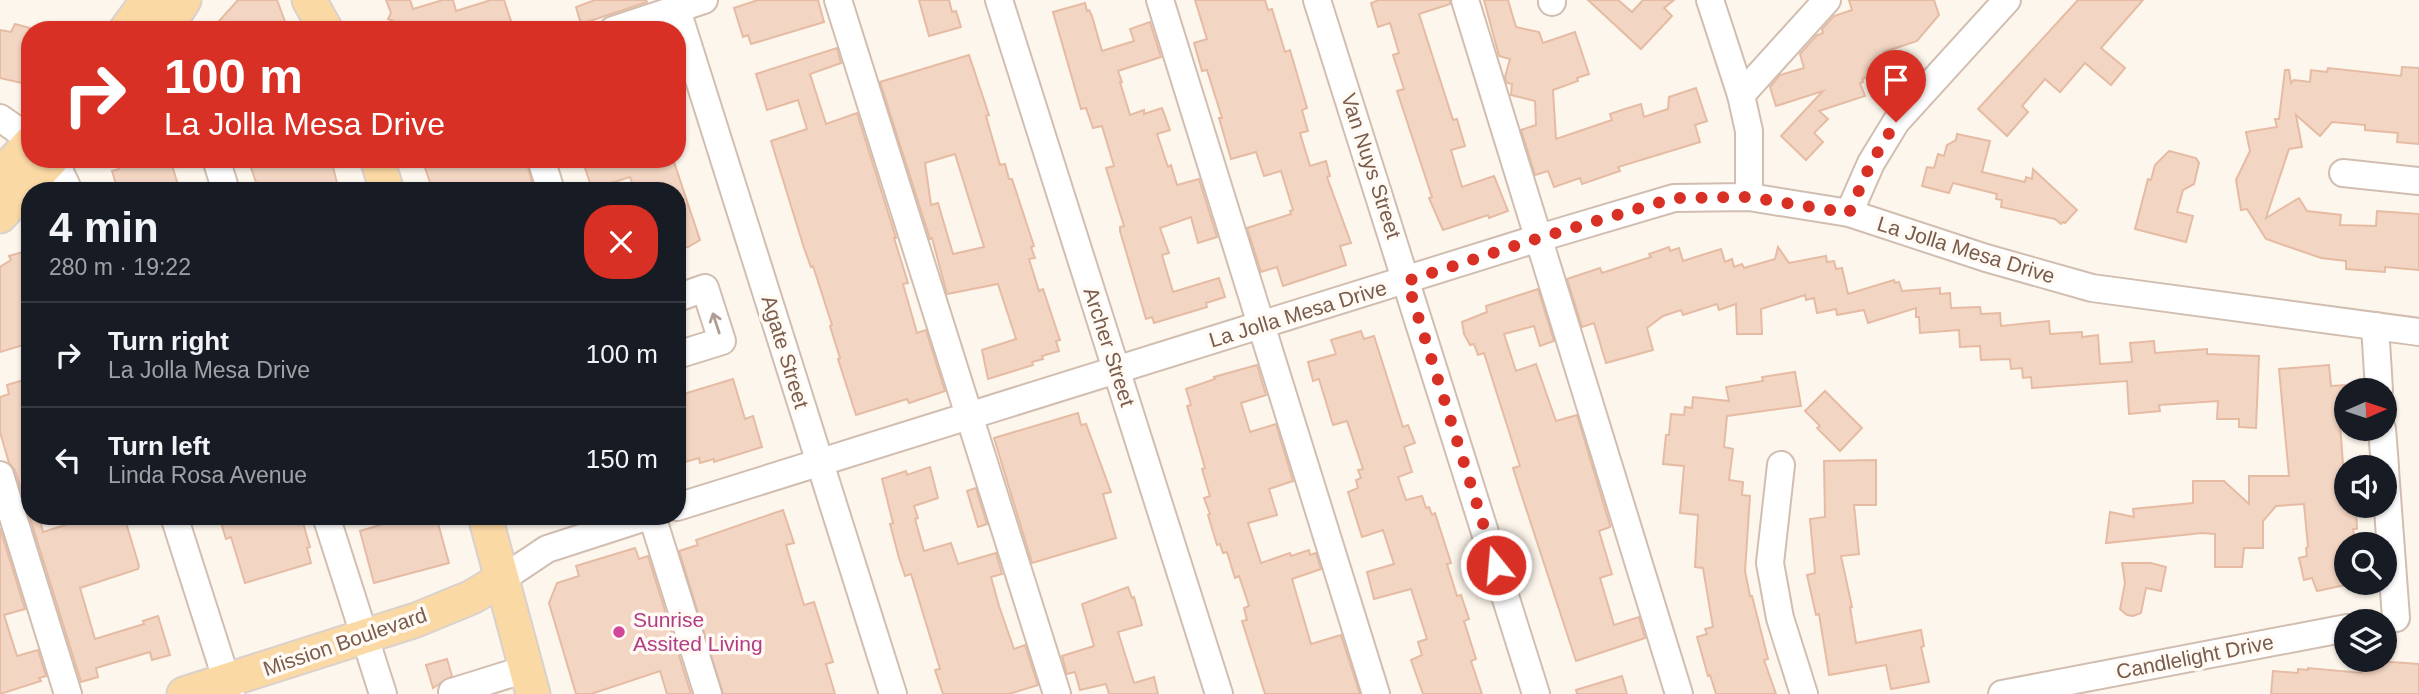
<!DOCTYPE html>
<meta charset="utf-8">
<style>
:root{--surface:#171b24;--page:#242831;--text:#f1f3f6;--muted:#9ea1a6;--line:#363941}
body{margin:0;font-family:Helvetica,sans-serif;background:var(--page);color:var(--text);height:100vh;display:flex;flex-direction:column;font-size:26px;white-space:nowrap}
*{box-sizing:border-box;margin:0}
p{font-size:23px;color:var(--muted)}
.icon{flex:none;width:38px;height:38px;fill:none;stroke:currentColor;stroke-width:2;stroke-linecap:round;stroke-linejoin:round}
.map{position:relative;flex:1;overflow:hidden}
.panel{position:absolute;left:21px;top:182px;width:665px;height:343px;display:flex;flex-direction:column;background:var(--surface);border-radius:28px;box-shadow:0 2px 5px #0004}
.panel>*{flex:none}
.guide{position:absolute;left:21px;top:21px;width:665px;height:147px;border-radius:28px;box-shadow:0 2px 5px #0004;background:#d93025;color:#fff;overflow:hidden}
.needle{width:46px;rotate:87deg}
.buttons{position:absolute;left:2334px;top:378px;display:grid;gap:14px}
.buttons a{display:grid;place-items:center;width:63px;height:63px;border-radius:50%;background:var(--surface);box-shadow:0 2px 5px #0004;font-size:35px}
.pin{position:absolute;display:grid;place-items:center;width:60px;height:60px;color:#fff;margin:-72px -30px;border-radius:50% 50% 50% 0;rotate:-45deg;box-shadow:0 0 7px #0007}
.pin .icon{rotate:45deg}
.me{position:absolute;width:77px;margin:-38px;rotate:343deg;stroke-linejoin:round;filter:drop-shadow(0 0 5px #0008)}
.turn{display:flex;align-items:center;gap:24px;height:147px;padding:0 28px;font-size:32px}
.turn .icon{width:91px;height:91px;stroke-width:2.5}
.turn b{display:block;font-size:49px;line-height:60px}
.round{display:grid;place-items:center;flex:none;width:74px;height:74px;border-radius:28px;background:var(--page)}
.headline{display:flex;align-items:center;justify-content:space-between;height:119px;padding:0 28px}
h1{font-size:42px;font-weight:700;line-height:52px}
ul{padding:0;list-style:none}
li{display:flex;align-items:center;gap:21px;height:105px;padding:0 28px;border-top:2px solid var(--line)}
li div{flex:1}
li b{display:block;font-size:26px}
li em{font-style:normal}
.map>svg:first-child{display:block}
.building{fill:#f3d5c3;stroke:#e6bba3;stroke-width:2;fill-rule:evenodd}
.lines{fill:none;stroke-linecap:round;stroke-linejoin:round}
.minor-casing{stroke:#d1beb0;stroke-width:30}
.major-casing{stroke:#dad1cd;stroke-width:37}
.minor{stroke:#fff;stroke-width:26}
.major{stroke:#fbd9a5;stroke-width:33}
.oneway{stroke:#af9d94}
.route{stroke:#d93025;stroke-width:12;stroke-dasharray:0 21.6}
.hotel-dot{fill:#d1479c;stroke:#fffaf3;stroke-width:2.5}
.labels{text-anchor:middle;stroke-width:7;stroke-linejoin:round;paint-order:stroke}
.street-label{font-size:21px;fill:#7a5c4d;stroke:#fffaf3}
.hotel-label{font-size:21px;fill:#b23c85;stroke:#fffaf3;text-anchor:start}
</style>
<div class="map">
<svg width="2419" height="694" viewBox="0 0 2419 694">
<rect width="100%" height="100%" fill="#fdf6ec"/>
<g class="building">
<path d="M238,0H277L287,27L276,30H211Z"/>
<path d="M386,0H410L413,9L443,0H453L456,11L491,0H504L514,30H390L393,21L388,19L391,13Z"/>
<path d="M595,0H646L647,2L581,24L576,7Z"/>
<path d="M758,0H818L824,22L751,44L748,35L743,37L734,8Z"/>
<path d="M919,0H949L952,12L956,11L961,27L929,36Z"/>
<path d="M1195,0H1265L1268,10L1272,9L1285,52L1290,50L1307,108L1302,110L1308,131L1300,133L1310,166L1326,161L1330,176L1327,177L1351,243L1340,246L1346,265L1283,286L1277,267L1261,272L1247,228L1291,214L1290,211L1293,210L1281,171L1264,176L1256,152L1231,159L1219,118H1222L1207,70L1202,71L1194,43L1207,39Z"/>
<path d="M1379,0H1450V4L1419,14L1453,120L1457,119L1465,146L1451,150L1462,187L1494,176L1508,211L1489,218L1488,215L1443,230L1429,198L1432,197L1397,91L1404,89L1393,55L1399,53L1390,23L1378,27L1371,3Z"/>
<path d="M1484,0H1508L1516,27L1539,32L1543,43L1575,32L1589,74L1577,78L1578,81L1553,90L1556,139L1612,120L1610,114L1625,109L1641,104L1644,117L1668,109L1669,97L1696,88L1707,121L1695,125L1700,142L1618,167L1620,171L1582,184L1580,178L1554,187L1548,171L1535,175L1521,130L1536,125L1535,101L1511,95L1512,84L1507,83L1505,77L1510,59L1499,56Z"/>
<path d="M1588,0H1618L1632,12L1643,0H1674L1664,8L1672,16L1641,49Z"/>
<path d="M1849,0H1934L1939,15L1917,41L1884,52L1888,71L1862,79L1863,82L1860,83L1865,96L1819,111L1828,119L1814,133L1823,142L1806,160L1781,136L1823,91L1776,106L1770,87L1780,75L1804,68L1800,54L1817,35L1823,33L1822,29L1834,16L1852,10Z"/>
<path d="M2078,0H2143L2101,48L2125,68L2111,85L2085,63L2060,92L2045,79L2022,106L2028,112L2007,136L1978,109Z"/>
<path d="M1085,3L1087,11L1089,10L1092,16L1102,51L1134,41L1130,29L1150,22L1161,57L1118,71L1122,82H1120L1130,115L1144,110V114L1162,108L1170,130L1157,134L1168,167L1171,165L1177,185L1199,179L1217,237L1198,243L1191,217L1160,228L1169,253L1162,255L1173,292L1219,278L1225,297L1206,303L1207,307L1154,323L1152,317L1146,319L1120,231V227L1124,226L1106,168L1114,166L1102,126L1093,128L1086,108L1081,109L1053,12Z"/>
<path d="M15,24L30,28V85L0,78V30L11,32Z"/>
<path d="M837,48L841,63L810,74L826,124L857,113L896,238H894L908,283L903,284L917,333L926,330L945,391L909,403L907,399L856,415L838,359L840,358L830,326L832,325L813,266L811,267L804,248L771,141L807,129L798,100L767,110L756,74Z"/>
<path d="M969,55L989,115L986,116L1000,165L1005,164L1009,179H1012L1034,246L1031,247L1035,258L1029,259L1039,291L1043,289L1060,340L1056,341L1059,351L1042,356L1043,359L1032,362L1033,365L988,379L982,350L1016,339L998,284L947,294L932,238L930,239L880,82ZM955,154L984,247L953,254L938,203L931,205L925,163Z"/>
<path d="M2402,67L2419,68V144L2397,142L2398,133L2365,130V125L2332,122L2320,136L2296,115L2302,147L2289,149L2266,218L2299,198L2307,211L2341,215L2340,225L2376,226L2377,211L2419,214V270L2385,267V272L2346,269V261L2321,258L2266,239L2247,209L2241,210L2236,180L2250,151L2246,132L2277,127L2275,119H2279L2285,70H2289L2291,83L2294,80L2310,82L2311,70L2327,72L2328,68L2401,76Z"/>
<path d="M1957,134L1990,141L1982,172L2025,182L2026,177L2032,179L2033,169L2077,210L2065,223L2063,222L2061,224L2055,219L2001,207L2002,200L1996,199L1997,194L1953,183L1949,193L1922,186L1927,167L1934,168L1938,154L1944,156L1947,145L1956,140Z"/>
<path d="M2169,151L2196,158L2199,163L2194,184L2183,190L2177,212L2193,216L2186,242L2135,229L2148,179L2151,180L2155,165Z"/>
<path d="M116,159H170L180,191H118L112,171L119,169Z"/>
<path d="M248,159H331L339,191H259Z"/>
<path d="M422,159H526L534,191H433Z"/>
<path d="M582,159H673L700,240L688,247L677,248V191H635L630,177L592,189Z"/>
<path d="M1669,247L1670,251L1679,248L1683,261L1721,249L1725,262L1732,259L1734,267L1742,264L1744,268L1775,259L1778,247L1789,263L1826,256L1827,262L1834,261L1836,269L1842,268L1848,294L1894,280L1895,283L1899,282L1902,291L1940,288V294L1950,293L1951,308L1980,307L1981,314L2000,313L2001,326L2049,321L2050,334L2082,332V337L2098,335L2100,364L2132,362L2130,343L2154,341L2155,353L2207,349V354L2259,356L2256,428L2239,427V419H2217L2218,401L2159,405L2160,411L2129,414L2127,381L2032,388L2031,377L2023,378L2022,368L2011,369L2010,359L1981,360L1980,346L1960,347L1959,330L1920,333L1919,317H1916V308L1868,323L1864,310L1837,315L1836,309L1817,313L1814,298L1806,300L1805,295L1761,309L1762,334H1737L1736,304L1719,310L1717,304L1683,315L1681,310L1663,316L1647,328L1653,350L1606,363L1594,323L1582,327L1567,279L1600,268L1602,273L1651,257L1649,254Z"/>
<path d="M30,250V343L0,352V267L11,260L9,256Z"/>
<path d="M1538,289L1554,341L1540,346L1534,326L1504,334L1516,371L1536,364L1556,421L1577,415L1610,525V527L1599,531L1612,574L1600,578L1614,625L1639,617L1645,638L1576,661L1518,484L1513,468L1520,466L1484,353L1478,355L1474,344L1470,345L1464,334L1462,322L1487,312L1486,306Z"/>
<path d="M1361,331L1364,339L1374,336L1403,427L1408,425L1415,443L1404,447L1412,472L1398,477L1406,500L1422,496L1426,508L1429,507L1432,515L1435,513L1451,563L1447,564L1457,596L1461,595L1469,619L1464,621L1476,659L1471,661L1482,694H1423L1411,660L1422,655L1418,642L1427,639L1411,589L1374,599L1367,572L1394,564L1383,530L1362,537L1348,492L1358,488L1356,480L1361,478L1358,470L1363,469L1347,421L1333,425L1319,379L1313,381L1308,362L1336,354L1331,340Z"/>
<path d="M1257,365L1266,395L1241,403L1250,432L1276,424L1293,481L1269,489L1277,515L1248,523L1261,563L1290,553L1291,556L1309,550L1310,555L1316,553L1321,569L1292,579L1311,644L1341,635L1360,694H1265L1242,621L1247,620L1244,608L1249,606L1239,576L1235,578L1227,552L1223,553L1220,544L1217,545L1208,515L1210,514L1204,498L1210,496L1202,469L1205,468L1187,406L1191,405L1186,389L1215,379L1214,377Z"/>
<path d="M2329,365L2331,386L2346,385L2347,408L2339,409L2346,506H2356L2357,529H2353L2356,544H2347V583L2350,584L2317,591L2312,578L2304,580L2299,558L2307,556L2306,548L2308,547L2304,504L2276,506L2263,521V548H2244L2242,567H2215V534L2202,533L2106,543L2110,512L2134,517L2133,509L2193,503V481H2224L2249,504V476H2289L2279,369Z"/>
<path d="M1795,372L1801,406L1727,416L1724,447L1733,449L1729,480L1743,482L1742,495L1750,496L1745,571L1750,596H1752L1768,659L1764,660L1776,694H1716L1710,675L1708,676L1697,637L1707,634L1705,629L1713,627L1703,568L1695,567L1698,515L1680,513L1684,466L1663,464L1666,435H1669L1671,414L1684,415L1685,407L1692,408L1693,397L1729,401L1726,387L1763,381L1762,377Z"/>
<path d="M30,378V516H39L43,532L94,516H124L139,566L138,569L80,588L95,639L144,624L143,621L158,616L170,655L152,660L150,652L96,668L98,677L81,682L15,470L9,463L0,432V397L9,394L7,385Z"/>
<path d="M733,379L745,419L753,416L762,447L714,462V459L700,463L699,458L681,463L677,453V396Z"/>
<path d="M1825,391L1862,428L1840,451L1817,428L1820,426L1805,411Z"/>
<path d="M1078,413L1081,425L1086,424L1111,492L1103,494L1116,538L1032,563L994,438Z"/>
<path d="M1876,460V505H1854L1859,554L1841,556L1852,607H1850L1856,643L1921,630L1924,646L1921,647L1929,682L1891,689L1886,665L1829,675L1819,614L1816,615L1807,575L1815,573L1810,519L1825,517L1824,461Z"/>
<path d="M930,467L938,498L914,506L918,518L915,519L924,551L951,543L958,564L996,553L1002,574L991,577L999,606L1014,649L1025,645L1038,685L1009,694H943L935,670L940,669L911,574L905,576L899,558L890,524L893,523L882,479L906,471L907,475Z"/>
<path d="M976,488L987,524L978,527L967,491Z"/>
<path d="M783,510L794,543L786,545L804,605L814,602L833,662L826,664L835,694H723L679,551L698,545L696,540Z"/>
<path d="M219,516H301L310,547L307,548L311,563L245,583L231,537L226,539Z"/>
<path d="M410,516H436L449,563L374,583L360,531Z"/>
<path d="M0,528L25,609L4,615L17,656L38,650L46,676L39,678L41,681L0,694Z"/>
<path d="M635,548L639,559L648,556L691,694H667L660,671L591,694H576L549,603L557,583L579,576L576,566Z"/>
<path d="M2122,563H2151L2166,567L2161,591L2146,588L2141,613L2133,616L2127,615L2120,609L2125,583Z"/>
<path d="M1128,587L1132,598L1134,597L1142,625L1118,632L1134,683L1154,677L1158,694H1109L1106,684L1080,690L1075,672L1067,674L1062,656L1094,646L1082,604Z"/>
<path d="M447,659L452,676L433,688L426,665Z"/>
<path d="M2363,660L2419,664V694H2271L2273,671L2298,673V669L2308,670V668L2362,673Z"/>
<path d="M1622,676L1627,694H1577L1576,690Z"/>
</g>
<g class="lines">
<defs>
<g id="minor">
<path d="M838,0L1057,694"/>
<path d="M999,0L1219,694"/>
<path d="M1160,0L1376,694"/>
<path d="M1317,0L1536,694"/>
<path d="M1465,0L1679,694"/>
<path d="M1710,0L1741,95L1749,131V197"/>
<path d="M1552,2V0"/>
<path d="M677,10L893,694"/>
<path d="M613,30L704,0"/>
<path d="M1741,95L1827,0"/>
<path d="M0,118L30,139"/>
<path d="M54,159L69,191"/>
<path d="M216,159L226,191"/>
<path d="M541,159L551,191"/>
<path d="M2343,173L2419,181"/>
<path d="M1849,213L1871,163L1896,122L2007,0"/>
<path d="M677,298L705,288L722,341L677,355"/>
<path d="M2375,326L2379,390"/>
<path d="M2382,429L2385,467"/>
<path d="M1781,465L1770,563L1780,618L1804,694"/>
<path d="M2385,469L2396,618"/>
<path d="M0,475L68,694"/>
<path d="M677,507L1539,238L1674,198L1749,197L1849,213L1986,258L2092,288L2419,332"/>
<path d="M174,516L231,694"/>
<path d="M326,516L383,694"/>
<path d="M652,516L708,694"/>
<path d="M502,579L547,549L649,516"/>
<path d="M453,694L452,692L526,669"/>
<path d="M2002,694L2347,628"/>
</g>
<g id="major">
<path d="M309,0L326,30"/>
<path d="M126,30L148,0"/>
<path d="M165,30L184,0"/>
<path d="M377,159L387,191"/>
<path d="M0,176L30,143"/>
<path d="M0,216L52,159"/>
<path d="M485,516L533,694"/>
<path d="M184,694L416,620L472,597L502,579"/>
</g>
</defs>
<use href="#minor" class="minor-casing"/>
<use href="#major" class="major-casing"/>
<use href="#minor" class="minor"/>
<use href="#major" class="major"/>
</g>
<defs><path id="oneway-shaft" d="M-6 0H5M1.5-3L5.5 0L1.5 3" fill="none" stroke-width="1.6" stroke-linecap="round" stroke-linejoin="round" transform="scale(1.75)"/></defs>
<use class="oneway" href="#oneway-shaft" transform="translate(716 323) rotate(-108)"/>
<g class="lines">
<path class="route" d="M1496,565L1407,281L1539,238L1674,198L1749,197L1849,213L1871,163L1896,122"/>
</g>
<circle class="hotel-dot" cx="619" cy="632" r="7"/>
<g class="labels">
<g class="street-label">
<text transform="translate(1371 166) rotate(72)" y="7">Van Nuys Street</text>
<text transform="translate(1966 250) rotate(17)" y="7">La Jolla Mesa Drive</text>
<text transform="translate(1298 314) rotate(-17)" y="7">La Jolla Mesa Drive</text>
<text transform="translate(1109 347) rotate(72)" y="7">Archer Street</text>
<text transform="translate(785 352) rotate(73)" y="7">Agate Street</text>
<text transform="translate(345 642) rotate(-19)" y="7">Mission Boulevard</text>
<text transform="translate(2195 657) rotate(-11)" y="7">Candlelight Drive</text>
</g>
<g class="hotel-label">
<text x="633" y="627">Sunrise<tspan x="633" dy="24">Assited Living</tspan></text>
</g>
</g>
</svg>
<div class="buttons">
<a><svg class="needle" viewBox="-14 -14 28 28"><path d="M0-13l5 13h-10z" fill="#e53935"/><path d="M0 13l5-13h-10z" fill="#9ea1a6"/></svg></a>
<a><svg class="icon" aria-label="sound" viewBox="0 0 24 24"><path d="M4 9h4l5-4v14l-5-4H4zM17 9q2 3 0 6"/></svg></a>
<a><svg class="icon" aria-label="search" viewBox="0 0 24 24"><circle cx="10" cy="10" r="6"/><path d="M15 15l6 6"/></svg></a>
<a><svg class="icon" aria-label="layers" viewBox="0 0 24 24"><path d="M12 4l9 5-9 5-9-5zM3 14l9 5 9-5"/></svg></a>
</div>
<div class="pin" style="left:1896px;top:122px;background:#d93025"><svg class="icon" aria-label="arrive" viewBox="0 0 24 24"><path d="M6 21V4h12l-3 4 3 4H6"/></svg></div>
<svg class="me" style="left:1496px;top:565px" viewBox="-20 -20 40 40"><circle r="17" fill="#d93025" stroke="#fff" stroke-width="3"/><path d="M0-11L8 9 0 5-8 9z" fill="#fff"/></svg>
<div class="guide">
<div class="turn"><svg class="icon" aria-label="right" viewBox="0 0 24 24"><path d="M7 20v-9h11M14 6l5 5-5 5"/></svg><div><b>100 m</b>La Jolla Mesa Drive</div></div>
</div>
<section class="panel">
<div class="headline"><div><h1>4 min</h1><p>280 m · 19:22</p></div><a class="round" style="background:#d93025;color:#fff"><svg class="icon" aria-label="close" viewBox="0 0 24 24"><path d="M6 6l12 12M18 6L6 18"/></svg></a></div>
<ul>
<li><svg class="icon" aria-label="right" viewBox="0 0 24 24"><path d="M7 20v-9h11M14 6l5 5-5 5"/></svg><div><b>Turn right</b><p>La Jolla Mesa Drive</p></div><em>100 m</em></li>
<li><svg class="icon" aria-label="left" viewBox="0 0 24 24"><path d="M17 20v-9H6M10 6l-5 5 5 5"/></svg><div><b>Turn left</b><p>Linda Rosa Avenue</p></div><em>150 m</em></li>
</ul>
</section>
</div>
